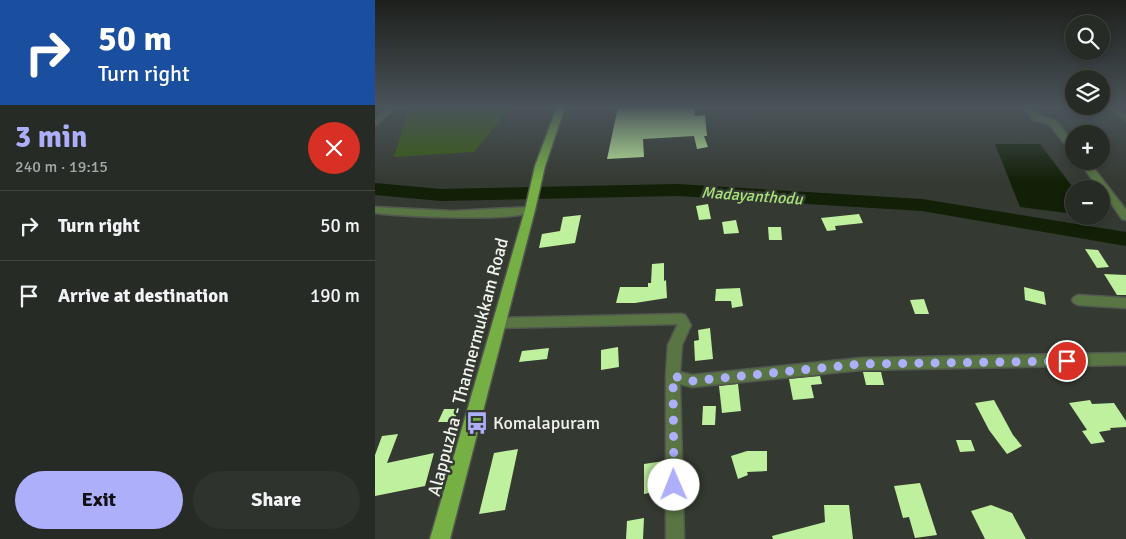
<!DOCTYPE html>
<meta charset="utf-8">
<style>
:root{--surface:#272b25;--page:#2f332d;--text:#f1f3f6;--muted:#a4a7a7;--line:#434742;--accent:#adaffb}
body{margin:0;font-family:Signika,sans-serif;background:var(--page);color:var(--text);height:100vh;display:flex;flex-direction:column;font-size:19px;white-space:nowrap}
*{box-sizing:border-box;margin:0}
p{font-size:16px;color:var(--muted)}
.icon{flex:none;width:28px;height:28px;fill:none;stroke:currentColor;stroke-width:2;stroke-linecap:round;stroke-linejoin:round}
.map{position:relative;flex:1;overflow:hidden}
.drawer{display:flex;flex-direction:column;background:var(--surface);width:375px}
.drawer>*{flex:none}
.hud{background:#1a4fa0;color:#fff;overflow:hidden}
.tools{position:absolute;left:690px;top:15px;display:grid;gap:10px}
.tools a{display:grid;place-items:center;width:45px;height:45px;border-radius:50%;background:var(--surface);box-shadow:0 2px 8px #0003,0 0 0 1px var(--line);font-size:25px}
.pin{position:absolute;display:grid;place-items:center;width:42px;height:42px;color:#fff;margin:-21px;border:2px solid #fff;border-radius:50%;box-shadow:0 1px 5px #0007}
.me{position:absolute;width:55px;margin:-28px;rotate:359deg;stroke-linejoin:round;filter:drop-shadow(0 0 4px #0008)}
.turn{display:flex;align-items:center;gap:18px;height:105px;padding:0 15px;font-size:22px}
.turn .icon{width:65px;height:65px;stroke-width:2.5}
.turn b{display:block;font-size:35px;line-height:42px}
.round{display:grid;place-items:center;flex:none;width:52px;height:52px;border-radius:26px;background:var(--page)}
.head{display:flex;align-items:center;justify-content:space-between;height:85px;padding:0 15px}
h1{font-size:30px;font-weight:800;line-height:38px;color:var(--accent)}
.action{display:flex;gap:10px;margin-top:auto;padding:10px 15px}
.action a{flex:1;height:58px;border-radius:30px;background:var(--accent);color:#111;font-size:20px;font-weight:800;line-height:58px;text-align:center}
.action a+a{background:var(--page);color:var(--text)}
ul{padding:0;list-style:none}
li{display:flex;align-items:center;gap:15px;height:70px;padding:0 15px;border-top:1px solid var(--line)}
li div{flex:1}
li b{display:block;font-size:19px}
li em{font-style:normal}
main{display:flex;flex:1;min-height:0}
.map>svg:first-child{display:block}
.green{fill:#355c0b}
.water{fill:#122007}
.lines{fill:none;stroke-linecap:round;stroke-linejoin:round}
.river{fill:#122007;fill-rule:evenodd}
.building{fill:#bff09d}
.minor-casing{stroke:#52574f;stroke-width:3}
.major-casing{stroke:#52574f;stroke-width:3}
.minor{fill:#587543;fill-rule:evenodd}
.major{fill:#76b044;fill-rule:evenodd}
.route{stroke:#adaffb;stroke-width:9;stroke-dasharray:0 16.2}
.labels{text-anchor:middle;stroke-width:5;stroke-linejoin:round;paint-order:stroke}
.water-label{font-size:16px;font-style:italic;fill:#a8e47a;stroke:#343931}
.near-street-label{font-size:18px;fill:#f1f4ee;stroke:#343931}
.near-poi-label{font-size:18px;fill:#f1f4ee;stroke:#343931;text-anchor:start}
</style>
<main>
<section class="drawer">
<div class="hud">
<div class="turn"><svg class="icon" aria-label="right" viewBox="0 0 24 24"><path d="M7 20v-9h11M14 6l5 5-5 5"/></svg><div><b>50 m</b>Turn right</div></div>
</div>
<div class="head"><div><h1>3 min</h1><p>240 m · 19:15</p></div><a class="round" style="background:#d93025;color:#fff"><svg class="icon" aria-label="close" viewBox="0 0 24 24"><path d="M6 6l12 12M18 6L6 18"/></svg></a></div>
<ul>
<li><svg class="icon" aria-label="right" viewBox="0 0 24 24"><path d="M7 20v-9h11M14 6l5 5-5 5"/></svg><div><b>Turn right</b></div><em>50 m</em></li>
<li><svg class="icon" aria-label="arrive" viewBox="0 0 24 24"><path d="M6 21V4h12l-3 4 3 4H6"/></svg><div><b>Arrive at destination</b></div><em>190 m</em></li>
</ul>
<div class="action"><a>Exit</a><a>Share</a></div>
</section>
<div class="map">
<svg width="751" height="539" viewBox="0 0 751 539">
<rect width="100%" height="100%" fill="#343931"/>
<path class="green" d="M34,107H136L99,152L19,157Z"/>
<path class="water" d="M620,144H665L699,189V214L645,207Z"/>
<g class="lines">
<path class="river" d="M0,183L66,189L303,184L547,199L751,232V246L547,211L303,196L66,201L0,195Z"/>
</g>
<g class="building">
<path d="M243,107H319L320,116L330,115L332,136H329L333,147L322,149L319,136L268,139L269,157L232,159Z"/>
<path d="M333,204L336,219L324,220L321,206Z"/>
<path d="M484,214L488,223L460,226L461,230L452,231L446,218Z"/>
<path d="M206,215L200,243L164,248L167,234L185,231L188,217Z"/>
<path d="M361,220L364,233L349,234L347,222Z"/>
<path d="M393,227H406L407,240H394Z"/>
<path d="M710,249L723,250L734,267L722,268Z"/>
<path d="M289,263V281L291,280L292,298L260,303H241L245,287H273V283H276L277,264Z"/>
<path d="M729,274L751,275V295H742Z"/>
<path d="M649,287L669,292L671,305L650,300Z"/>
<path d="M365,288L368,306L357,308L356,301H340L341,289Z"/>
<path d="M549,299L554,314H540L535,300Z"/>
<path d="M335,328L338,359L320,361L319,341L324,340L323,330Z"/>
<path d="M243,347L244,367L226,370V350Z"/>
<path d="M174,348L172,359L144,362L147,351Z"/>
<path d="M488,372H506L509,385H491Z"/>
<path d="M445,376L447,384L436,385L439,398L418,400L414,379Z"/>
<path d="M363,384L366,411L347,413L344,386Z"/>
<path d="M619,400L638,435L647,446L632,454L614,430L600,403Z"/>
<path d="M715,400L717,404L739,403L751,421V427L735,428L736,430L724,432L730,442L716,444L707,431L712,430L694,403Z"/>
<path d="M328,406H341L340,425H327Z"/>
<path d="M69,409H84L78,422H63Z"/>
<path d="M23,434L12,463L59,453L50,486L0,496V455L7,436Z"/>
<path d="M581,440H596L600,451L585,452Z"/>
<path d="M143,449L130,510L104,514L119,453Z"/>
<path d="M372,451H392V471L372,472L373,475L363,479L356,456Z"/>
<path d="M289,461V490L269,494V464Z"/>
<path d="M545,483L562,535L540,538L534,517L528,518L519,486Z"/>
<path d="M449,505H474L478,539H398L397,536L450,522Z"/>
<path d="M616,505L637,513L651,539H610L596,511Z"/>
<path d="M269,518L268,539H251L252,521Z"/>
</g>
<g class="lines">
<defs>
<g id="minor">
<path d="M15,107H23L0,125V119Z"/>
<path d="M649,107H657L664,116L680,120L699,143V151H696L674,124L658,120Z"/>
<path d="M734,107H742L751,115V121Z"/>
<path d="M704,161H713L751,210V220L747,219L726,189H724Z"/>
<path d="M0,207L78,211L155,207L160,210C147,223 23,216 0,213Z"/>
<path d="M703,295L751,298V308L703,305L699,303L697,300L699,297Z"/>
<path d="M306,314L310,315L316,325L307,345L305,372L317,375L486,358L751,353V365L486,370L317,387L305,384L309,539H291V376L293,345L303,324L124,328L120,327L118,323L120,319L124,318Z"/>
</g>
<path id="major" d="M182,107H190L170,166L160,210L75,539H55L150,210L160,166Z"/>
</defs>
<use href="#minor" class="minor-casing"/>
<use href="#major" class="major-casing"/>
<use href="#minor" class="minor"/>
<use href="#major" class="major"/>
</g>
<linearGradient id="sky" x2="0" y2="1"><stop stop-color="#1d1f1b"/><stop offset="0.59" stop-color="#4a545a"/><stop offset="1" stop-color="#4a545a" stop-opacity="0"/></linearGradient>
<rect width="751" height="182" fill="url(#sky)"/>
<g class="lines">
<path class="route" d="M299,485L298,376L317,381L486,364L692,361"/>
</g>
<defs>
<symbol id="bus-bare" viewBox="-9 -9 18 18"><path d="M-5-6H5V4H4V6H2V4H-2V6H-4V4H-5ZM-3.5-4V0h7V-4ZM-3.5 1.2v1.5H-2V1.2ZM2 1.2v1.5H3.5V1.2Z" fill="#adaffb" stroke="#343931" stroke-width="2.5" paint-order="stroke"/></symbol>
</defs>
<g fill-rule="evenodd">
<use href="#bus-bare" x="86" y="407" width="32" height="32"/>
</g>
<g class="labels">
<g class="water-label">
<text transform="translate(377 195) rotate(4)" y="6">Madayanthodu</text>
</g>
<g class="near-street-label">
<text transform="translate(93 367) rotate(-75)" y="6">Alappuzha - Thannermukkam Road</text>
</g>
<g class="near-poi-label">
<text x="118" y="429">Komalapuram</text>
</g>
</g>
</svg>
<div class="tools">
<a><svg class="icon" aria-label="search" viewBox="0 0 24 24"><circle cx="10" cy="10" r="6"/><path d="M15 15l6 6"/></svg></a>
<a><svg class="icon" aria-label="layers" viewBox="0 0 24 24"><path d="M12 4l9 5-9 5-9-5zM3 14l9 5 9-5"/></svg></a>
<a>+</a>
<a>−</a>
</div>
<div class="pin" style="left:692px;top:361px;background:#d93025"><svg class="icon" aria-label="arrive" viewBox="0 0 24 24"><path d="M6 21V4h12l-3 4 3 4H6"/></svg></div>
<svg class="me" style="left:299px;top:485px" viewBox="-20 -20 40 40"><circle r="19" fill="#fff"/><path d="M0-13L10 11 0 6-10 11z" fill="#adaffb"/></svg>
</div>
</main>
